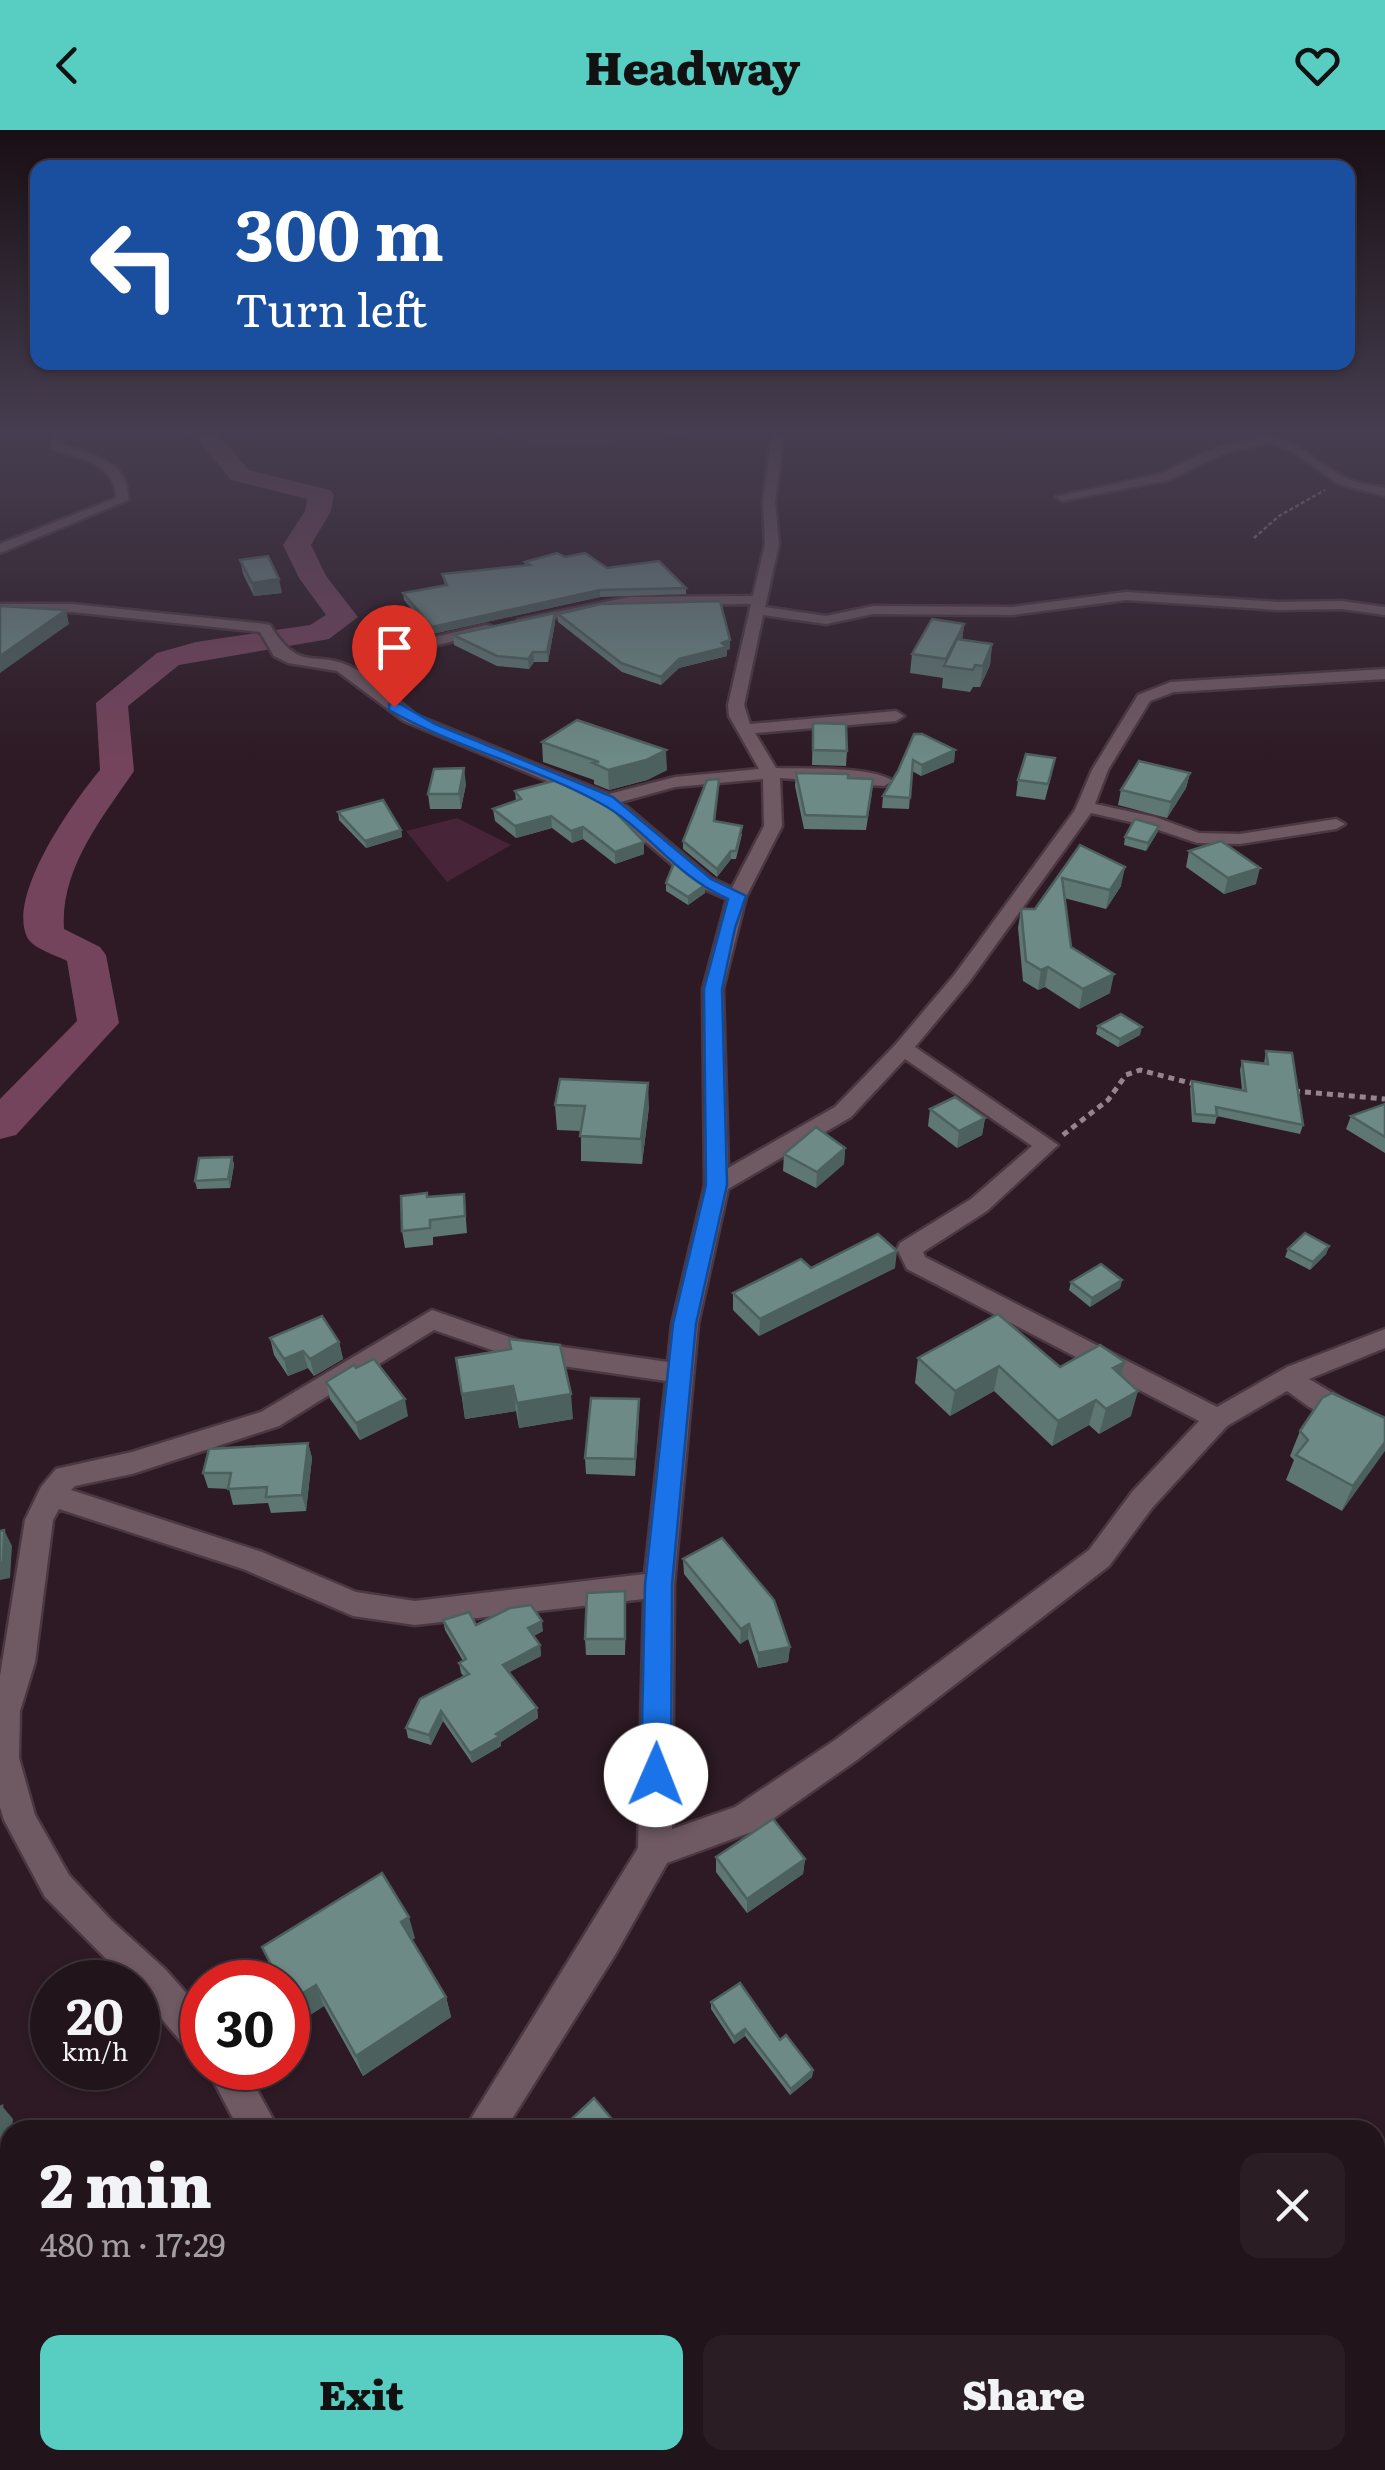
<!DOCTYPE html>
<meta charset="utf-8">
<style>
:root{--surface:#22141b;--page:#2a1d24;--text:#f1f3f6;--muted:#a29ea3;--line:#3f333a;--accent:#57cec1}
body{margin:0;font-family:Literata,serif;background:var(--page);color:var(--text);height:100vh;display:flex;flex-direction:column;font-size:38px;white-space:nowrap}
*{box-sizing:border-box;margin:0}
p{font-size:32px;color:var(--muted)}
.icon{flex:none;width:55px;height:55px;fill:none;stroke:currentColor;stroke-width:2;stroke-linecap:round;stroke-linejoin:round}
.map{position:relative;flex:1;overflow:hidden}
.details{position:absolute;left:0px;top:1990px;width:1385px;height:350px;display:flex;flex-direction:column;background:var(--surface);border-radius:30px 30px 0 0;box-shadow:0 2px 8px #0004,0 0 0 2px var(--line)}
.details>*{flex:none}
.banner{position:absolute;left:30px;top:30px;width:1325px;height:210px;border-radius:20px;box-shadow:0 2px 8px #0004,0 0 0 2px var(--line);background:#1a4fa0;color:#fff;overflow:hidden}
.speed{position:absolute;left:30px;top:1830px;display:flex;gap:20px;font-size:50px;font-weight:700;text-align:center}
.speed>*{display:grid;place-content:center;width:130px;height:130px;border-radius:50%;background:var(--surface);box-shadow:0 2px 8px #0004,0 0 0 2px var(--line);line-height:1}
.speed small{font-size:25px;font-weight:400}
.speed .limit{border:15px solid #d22;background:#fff;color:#111}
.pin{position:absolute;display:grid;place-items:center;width:85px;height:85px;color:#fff;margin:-102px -42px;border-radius:50% 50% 50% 0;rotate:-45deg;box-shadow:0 0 10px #0007}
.pin .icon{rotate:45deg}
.me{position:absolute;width:110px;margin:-55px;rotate:1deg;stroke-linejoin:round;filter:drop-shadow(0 0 8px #0008)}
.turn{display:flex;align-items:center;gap:35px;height:210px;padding:0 40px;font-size:45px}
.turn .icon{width:130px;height:130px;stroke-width:2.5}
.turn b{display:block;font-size:70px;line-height:85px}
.round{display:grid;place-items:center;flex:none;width:105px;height:105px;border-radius:20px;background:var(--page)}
.headline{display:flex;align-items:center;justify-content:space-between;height:170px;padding:0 40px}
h1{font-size:60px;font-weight:800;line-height:75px}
.action{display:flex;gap:20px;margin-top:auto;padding:20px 40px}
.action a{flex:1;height:115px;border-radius:20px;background:var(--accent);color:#111;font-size:40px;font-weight:800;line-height:115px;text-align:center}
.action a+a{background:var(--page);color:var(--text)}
header{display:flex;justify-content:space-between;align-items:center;height:130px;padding:0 40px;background:var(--accent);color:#111;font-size:45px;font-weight:800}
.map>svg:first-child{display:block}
.green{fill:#472437}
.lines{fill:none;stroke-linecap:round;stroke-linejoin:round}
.river{fill:#73445c;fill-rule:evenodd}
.street-casing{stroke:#4a3741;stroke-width:5}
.path-far1{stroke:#94848c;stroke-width:2.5;stroke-dasharray:4 2.5;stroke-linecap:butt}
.path{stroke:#94848c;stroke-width:5;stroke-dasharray:6 5;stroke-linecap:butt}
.street{fill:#6f5963;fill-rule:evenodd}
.wall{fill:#5e7773}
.shaded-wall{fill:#4c615e}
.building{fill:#6d8a86;stroke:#4c615e;stroke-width:2.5}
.route{fill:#1a73e8;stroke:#114b97;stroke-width:2.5}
</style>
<header><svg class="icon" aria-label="back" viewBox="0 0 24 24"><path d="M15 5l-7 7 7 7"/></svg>Headway<svg class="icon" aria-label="heart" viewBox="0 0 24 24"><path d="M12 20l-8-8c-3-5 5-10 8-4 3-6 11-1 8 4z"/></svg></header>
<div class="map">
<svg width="1385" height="2340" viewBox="0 0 1385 2340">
<rect width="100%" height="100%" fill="#2d1a24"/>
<g class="green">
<path d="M489,302H713L553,317Z"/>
<path d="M457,688L511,715L447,752L406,701Z"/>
</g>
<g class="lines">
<path class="river" d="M180,302H216L249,340L330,360L334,365L331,381L311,415L326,446L358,487L329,509L179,535L128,576L134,641C102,688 60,739 64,799L100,817L106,825L119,893L16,1005L0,1009V969L77,891L67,831C56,825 33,819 27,807C7,765 73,672 100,640L96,573L157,523L196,512L310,495L326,485L299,448L283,415L305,381L307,369L231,350L199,311Z"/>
<defs>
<g id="street">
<path d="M52,302H64L61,314C92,325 129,330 128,370L0,423V414L116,368C116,332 78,328 51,319Z"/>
<path d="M772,302H784L775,372L779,414L765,477L826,486L873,476L1013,477L1126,462L1279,472L1342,471L1385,477V485L1342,479L1279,480L1126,470L1013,485L873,484L826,494L763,485L744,575L750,594L896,581L904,586L896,591L755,603L776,638C804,639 872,636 893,651L884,656L780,648L782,696L746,767L723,859L728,1038L835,977L896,914L955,844L1075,680L1092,640L1138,565L1171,552L1385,539V549L1174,562L1150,571L1108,640L1095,674L1155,687L1199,703L1240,704L1336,689L1345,694L1336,699L1240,714L1197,713L1144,695L1091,683L969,852L915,917L1058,1015L987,1081L923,1122L925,1127L1217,1277L1287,1237L1385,1199V1218L1309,1249L1385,1294V1316L1309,1277L1287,1261L1227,1296L1152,1378L1109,1436L857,1630L757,1700L667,1733L615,1825L505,2000H464L638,1718L644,1469L415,1495L353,1486L243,1439L59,1379L53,1390L35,1532L20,1581L19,1628L35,1685L69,1745L111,1790L165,1839L202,1881V1926L189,1921L138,1861V1852H129L45,1767L4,1690L0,1677V1546L25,1390L41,1357L56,1339L132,1322L261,1282L432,1180L521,1211L668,1232L672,1194L705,1055L703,859L727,769L697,756L602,674L404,591L337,541L288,533L274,526L260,502L72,482H0V474H72L265,494L270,495C303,548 315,515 359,541L363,524L486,495L491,496V502L375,530L373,550L416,585L609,664L675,647L759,639L729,586L728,575L751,474L629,475L525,494L518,490L629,467L753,466L765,414L763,372ZM763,649L764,696L732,758L711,748L621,672L675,657ZM905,929L1032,1016L971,1069L900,1113L897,1119L907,1139L1199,1291L1132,1362L1089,1420L835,1610L735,1677L672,1699L674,1455L698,1194L728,1059L851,987ZM434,1200L521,1230L666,1251L645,1444L415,1471L356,1462L262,1422L71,1360L75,1356L132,1344L279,1296Z"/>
<path d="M1247,302C1293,301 1310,331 1346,348C1358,354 1373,355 1385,358V366L1338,354L1292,321L1269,312L1225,323L1168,350L1062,371L1056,367L1160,344L1217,317L1257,308Z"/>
<path d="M207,1938H245L279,2000H239Z"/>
<path d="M215,2330H259L255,2340H211Z"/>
<path d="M558,2330H611L615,2340H562Z"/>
</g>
</defs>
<use href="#street" class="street-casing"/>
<path class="path-far1" d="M1254,408L1279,386L1325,360"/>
<g class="path">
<path d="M1294,961L1385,969"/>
<path d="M1063,1005L1108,970L1126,945L1140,940L1194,954"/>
</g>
<use href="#street" class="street"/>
</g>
<g class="wall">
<path d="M565,427L686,458V464L600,467L432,504L404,470L403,463L445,455L442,444L525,435V432Z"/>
<path d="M240,430L282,463L254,466L243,444Z"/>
<path d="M558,484L730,510V519L727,520V526L679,538L661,555L622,542L558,492Z"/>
<path d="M555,493L548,532H534L529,539L497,536L454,515L453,505Z"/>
<path d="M964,494L962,510L992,514L990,535L980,557H973L970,562L942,558L943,548L910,543L912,524Z"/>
<path d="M813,593L847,621L846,636L812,635Z"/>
<path d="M914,604L955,620L954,632L921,646L912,641L909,679L882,678L883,666L898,641Z"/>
<path d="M542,612L667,640L647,650L609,660L594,654V650L543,632Z"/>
<path d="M796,643L848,648L872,662L866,700L804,699L795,656Z"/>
<path d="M1052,643L1045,670L1016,666L1018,650Z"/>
<path d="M1190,643L1186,658L1167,688L1118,675L1121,660Z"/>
<path d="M719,649L715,692L742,704L736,729H731L717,747L683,719V711Z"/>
<path d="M466,654L461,679H430L428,664Z"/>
<path d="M515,661L644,724L615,734L583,709L572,713L552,698L516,708L495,691L493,679L516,671Z"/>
<path d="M338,682L401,700L402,707L366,718L339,690Z"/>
<path d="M1159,696L1157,703L1146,721L1124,715L1125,707Z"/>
<path d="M1080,715L1121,756L1106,779L1064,768L1071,817L1110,863L1079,879L1045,857L1038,860L1023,851L1018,798L1021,779H1035Z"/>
<path d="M1189,721L1256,754L1224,764L1186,737Z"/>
<path d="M666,753L705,755V763L688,775L666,761Z"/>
<path d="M1098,896L1140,905L1118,917L1096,904Z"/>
<path d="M1266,921L1303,995L1300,1004L1217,986L1215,994L1192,992L1190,959L1192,951L1242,960L1240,940L1242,931L1264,934Z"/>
<path d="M1385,974V1023L1346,999L1351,986Z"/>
<path d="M555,975L649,977L642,1034L581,1031V1001L557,1000Z"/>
<path d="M930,979L985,988L982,1005L957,1018L928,996Z"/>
<path d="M845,1018L844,1034L816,1058L783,1041L784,1024Z"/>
<path d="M232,1027L234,1035L230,1058L197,1059L195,1051Z"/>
<path d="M464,1064L467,1103L433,1107V1115L405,1118L402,1101L427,1067Z"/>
<path d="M1329,1116L1326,1124L1310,1140L1285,1127L1288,1119Z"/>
<path d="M811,1138H895L759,1206L733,1180V1163Z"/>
<path d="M1122,1150L1120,1158L1090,1177L1069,1160L1071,1152Z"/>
<path d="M270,1208L339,1212L343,1229L314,1246L308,1238L288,1246L274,1225Z"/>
<path d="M456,1228L573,1289L519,1298L516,1281L465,1289Z"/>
<path d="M918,1228L1060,1237L1125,1232L1121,1246L1131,1286L1099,1304L1089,1295L1052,1316L994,1261L950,1286L915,1253Z"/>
<path d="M326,1252L408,1286L360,1310L330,1269Z"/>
<path d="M639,1269V1286L635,1346L586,1344L585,1328Z"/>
<path d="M1385,1288L1342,1381L1286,1350L1294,1330L1290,1326L1300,1301Z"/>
<path d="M308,1313L312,1328L306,1381L271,1383L268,1373L233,1375L229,1359L208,1358L203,1343Z"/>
<path d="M683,1429L790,1517L788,1532L758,1538L748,1509L740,1514L684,1444Z"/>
<path d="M626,1478L625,1525H586L585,1509Z"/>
<path d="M443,1490L476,1495L543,1501L533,1506L540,1515L541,1526L509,1542L537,1578L538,1588L501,1612V1616L472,1633L443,1591L431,1615L408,1608L406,1598L464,1547L461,1543L459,1533L463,1531L445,1500Z"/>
<path d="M716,1727L805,1729L803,1744L747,1783L716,1742Z"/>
<path d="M415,1808L412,1810L446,1867L451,1887L363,1946L324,1876L299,1892L288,1870V1852H278L262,1817Z"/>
<path d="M711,1872L780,1910L813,1940L812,1947L790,1965L745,1906L734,1914L711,1879Z"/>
</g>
<g class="shaded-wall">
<path d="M279,449L282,463L254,466L252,453Z"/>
<path d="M600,460V467L432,504V497Z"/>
<path d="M66,480L69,494L0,543V526Z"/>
<path d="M555,483V493L548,532L547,522Z"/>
<path d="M964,494L962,513L945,536L946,529Z"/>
<path d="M730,510V519L727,520V526L679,538L661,555V547L679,529Z"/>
<path d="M992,514L990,535L980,557L983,536Z"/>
<path d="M533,522L534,532L529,539L528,529Z"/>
<path d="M666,620L667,640L647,650L609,660L608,640Z"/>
<path d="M955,620L954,632L921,646L922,635Z"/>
<path d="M464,638L466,654L461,679L459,664Z"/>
<path d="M1190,643L1186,658L1167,688L1171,672Z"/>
<path d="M551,686L552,698L516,708L515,696Z"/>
<path d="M1159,696L1157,703L1146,721L1148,713Z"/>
<path d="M583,697V709L572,713L571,701Z"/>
<path d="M401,700L402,707L366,718L365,711Z"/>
<path d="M644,712V724L615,734V722Z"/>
<path d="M731,721V729L717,747V739Z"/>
<path d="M1125,737L1121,756L1106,779L1110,760Z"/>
<path d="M1260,738L1256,754L1224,764L1228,748Z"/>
<path d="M705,755V763L688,775V767Z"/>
<path d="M1048,837L1045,857L1038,860L1041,840Z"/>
<path d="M1114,844L1110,863L1079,879L1083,859Z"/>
<path d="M1142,897L1140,905L1118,917L1120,909Z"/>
<path d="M648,953L649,977L642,1034L641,1009Z"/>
<path d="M985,988L982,1005L957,1018L959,1001Z"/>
<path d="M845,1018L844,1034L816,1058L817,1042Z"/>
<path d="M232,1027L234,1035L230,1058L228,1049Z"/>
<path d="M1329,1116L1326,1124L1310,1140L1313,1132Z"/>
<path d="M897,1121L895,1138L759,1206L760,1189Z"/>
<path d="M1122,1150L1120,1158L1090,1177L1092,1168Z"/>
<path d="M339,1212L343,1229L314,1246L310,1229Z"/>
<path d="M303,1221L308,1238L288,1246L284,1229Z"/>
<path d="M1125,1232L1118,1257L1113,1238Z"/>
<path d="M999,1236L994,1261L950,1286L955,1261Z"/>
<path d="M513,1256L516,1281L465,1289L462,1264Z"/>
<path d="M1138,1261L1131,1286L1099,1304L1106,1279Z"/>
<path d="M571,1264L573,1289L519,1298L517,1273Z"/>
<path d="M405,1269L408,1286L360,1310L356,1293Z"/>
<path d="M639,1269V1286L635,1346V1329Z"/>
<path d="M1096,1270L1089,1295L1052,1316L1058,1291Z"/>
<path d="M1385,1312V1321L1342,1381L1353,1356Z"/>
<path d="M308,1313L312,1328L306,1381L302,1365Z"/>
<path d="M4,1400L12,1416L10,1448L0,1450V1433Z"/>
<path d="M542,1491L543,1501L529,1509L528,1498Z"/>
<path d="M749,1494L748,1509L740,1514L741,1499Z"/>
<path d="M540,1515L541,1526L504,1545L503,1535Z"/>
<path d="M790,1517L788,1532L758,1538V1523Z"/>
<path d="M537,1578L538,1588L501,1612V1616L472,1633L470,1623L496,1604Z"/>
<path d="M441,1581L443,1591L431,1615L429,1605Z"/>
<path d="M805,1729L803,1744L747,1783V1769Z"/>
<path d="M409,1787L415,1808L407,1814L401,1792Z"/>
<path d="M316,1855L324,1876L299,1892L290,1871Z"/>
<path d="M446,1867L451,1887L363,1946L356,1926Z"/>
<path d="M745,1899V1906L734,1914V1907Z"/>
<path d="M813,1940L812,1947L790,1965L791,1959Z"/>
<path d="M2,1976L13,1989L12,2000H10V2023L0,2026Z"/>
</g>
<g class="building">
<path d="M557,423L565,427L585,423L607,438L659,431L686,458L600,460L432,497L403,463L447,455L442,444L530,435L525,432Z"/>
<path d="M268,426L279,449L252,453L240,430Z"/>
<path d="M720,471L730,510L722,513L727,517L679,529L661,547L621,533L558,484L601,474Z"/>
<path d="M0,476H1L66,480L0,526Z"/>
<path d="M555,483L547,522H533L528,529L497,526L453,505Z"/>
<path d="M932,489L964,494L946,529L912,524Z"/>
<path d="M957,509L992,514L983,536L975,535L973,540L944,536Z"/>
<path d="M577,590L666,620L646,630L608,640L593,633L599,632L542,612Z"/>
<path d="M813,593L846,594L847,621L813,620Z"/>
<path d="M914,604H922L955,620L922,635L913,630L910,668L883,666L898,641Z"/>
<path d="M1026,624L1055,628L1048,654L1018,650Z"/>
<path d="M1139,631L1190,643L1171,672L1121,660Z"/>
<path d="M464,638L459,664H428L434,639Z"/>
<path d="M796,643L848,644V648L873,649L867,687L805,685Z"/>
<path d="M561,649L599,665L644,712L615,722L583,697L571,701L551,686L515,696L493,679L521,669L515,661Z"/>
<path d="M719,649L714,691L742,696L736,721H731L717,739L683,711L707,650Z"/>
<path d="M383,670L401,700L365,711L338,682Z"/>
<path d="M1135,689L1159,696L1148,713L1125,707Z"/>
<path d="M1221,711L1260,738L1228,748L1189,721Z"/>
<path d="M1080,715L1125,737L1110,760L1062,748L1071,817L1114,844L1083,859L1048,837L1041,840L1026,831L1021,779H1035Z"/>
<path d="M674,733L705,755L688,767L666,753Z"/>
<path d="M1121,884L1142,897L1120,909L1098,896Z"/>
<path d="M1266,921L1292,923L1303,995L1216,977L1217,986L1195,984L1192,951L1246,961L1242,931L1268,934Z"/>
<path d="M560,949L648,953L641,1009L580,1006L585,976L555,975Z"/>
<path d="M955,967L985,988L959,1001L930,979Z"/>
<path d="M1385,974V1007L1351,986Z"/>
<path d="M816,997L845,1018L817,1042L784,1024Z"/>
<path d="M232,1027L228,1049L195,1051L199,1028Z"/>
<path d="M427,1063V1067L464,1064L465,1086L430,1090V1098L402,1101L401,1066Z"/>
<path d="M1305,1103L1329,1116L1313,1132L1288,1119Z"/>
<path d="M878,1104L897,1121L760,1189L733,1163L801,1129L811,1138Z"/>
<path d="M1101,1134L1122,1150L1092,1168L1071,1152Z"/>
<path d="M998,1184L1060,1237L1100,1215L1125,1232L1113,1238L1138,1261L1106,1279L1096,1270L1058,1291L999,1236L955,1261L918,1228Z"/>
<path d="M322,1186L339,1212L310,1229L303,1221L284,1229L270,1208Z"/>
<path d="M509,1209L560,1215L571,1264L517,1273L513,1256L462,1264L456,1228L511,1219Z"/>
<path d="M374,1229L405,1269L356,1293L326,1252L354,1235L356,1238Z"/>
<path d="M1332,1263L1385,1288V1312L1353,1356L1296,1325L1308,1310L1300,1301L1322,1268Z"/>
<path d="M591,1268L639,1269L635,1329L585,1328Z"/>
<path d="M308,1313L302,1365L266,1367L267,1357L228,1359L231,1343H203L209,1319Z"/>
<path d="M4,1400L3,1432L0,1433V1401Z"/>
<path d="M722,1408L774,1470L790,1517L758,1523L749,1494L741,1499L683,1429Z"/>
<path d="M625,1461V1509H585L587,1463Z"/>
<path d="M531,1475L542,1491L528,1498L540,1515L503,1535L537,1578L496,1604L500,1606L470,1623L441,1581L429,1605L406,1598L420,1569L469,1544L459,1533L466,1529L443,1490L469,1482L476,1495L510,1478Z"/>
<path d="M773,1689L805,1729L747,1769L716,1727Z"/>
<path d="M382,1743L409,1787L401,1792L446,1867L356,1926L316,1855L290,1871L288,1866V1852H280L262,1817Z"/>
<path d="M740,1853L780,1910L786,1905L813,1940L791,1959L745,1899L734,1907L711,1872Z"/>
<path d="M594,1968L621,2000H560Z"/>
<path d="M2,1976L0,2011V1977Z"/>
</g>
<linearGradient id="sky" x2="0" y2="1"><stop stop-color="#190e14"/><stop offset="0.48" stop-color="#463e50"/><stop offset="1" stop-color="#463e50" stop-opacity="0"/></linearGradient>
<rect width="1385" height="629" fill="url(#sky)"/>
<path class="route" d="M389,574H400L435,594L613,667L711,749L746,766L735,798L722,859L727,1055L696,1194L672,1455L671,1645L666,1654L656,1658L646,1654L641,1645L645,1455L673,1194L706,1055L704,859L728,769C673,745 647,698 600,673C533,636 456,618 389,580Z"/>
</svg>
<div class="speed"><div>20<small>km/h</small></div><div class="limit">30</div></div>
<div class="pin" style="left:394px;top:577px;background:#d93025"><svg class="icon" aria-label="arrive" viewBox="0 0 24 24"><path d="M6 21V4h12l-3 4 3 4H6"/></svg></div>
<svg class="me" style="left:656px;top:1645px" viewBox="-20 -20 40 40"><circle r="19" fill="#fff"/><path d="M0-13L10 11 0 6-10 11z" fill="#1a73e8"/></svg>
<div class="banner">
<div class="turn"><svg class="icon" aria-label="left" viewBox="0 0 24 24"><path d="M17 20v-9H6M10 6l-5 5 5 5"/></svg><div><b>300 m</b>Turn left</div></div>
</div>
<section class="details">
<div class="headline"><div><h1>2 min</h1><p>480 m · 17:29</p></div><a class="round"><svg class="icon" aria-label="close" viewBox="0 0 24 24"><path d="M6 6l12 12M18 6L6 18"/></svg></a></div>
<div class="action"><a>Exit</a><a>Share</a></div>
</section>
</div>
